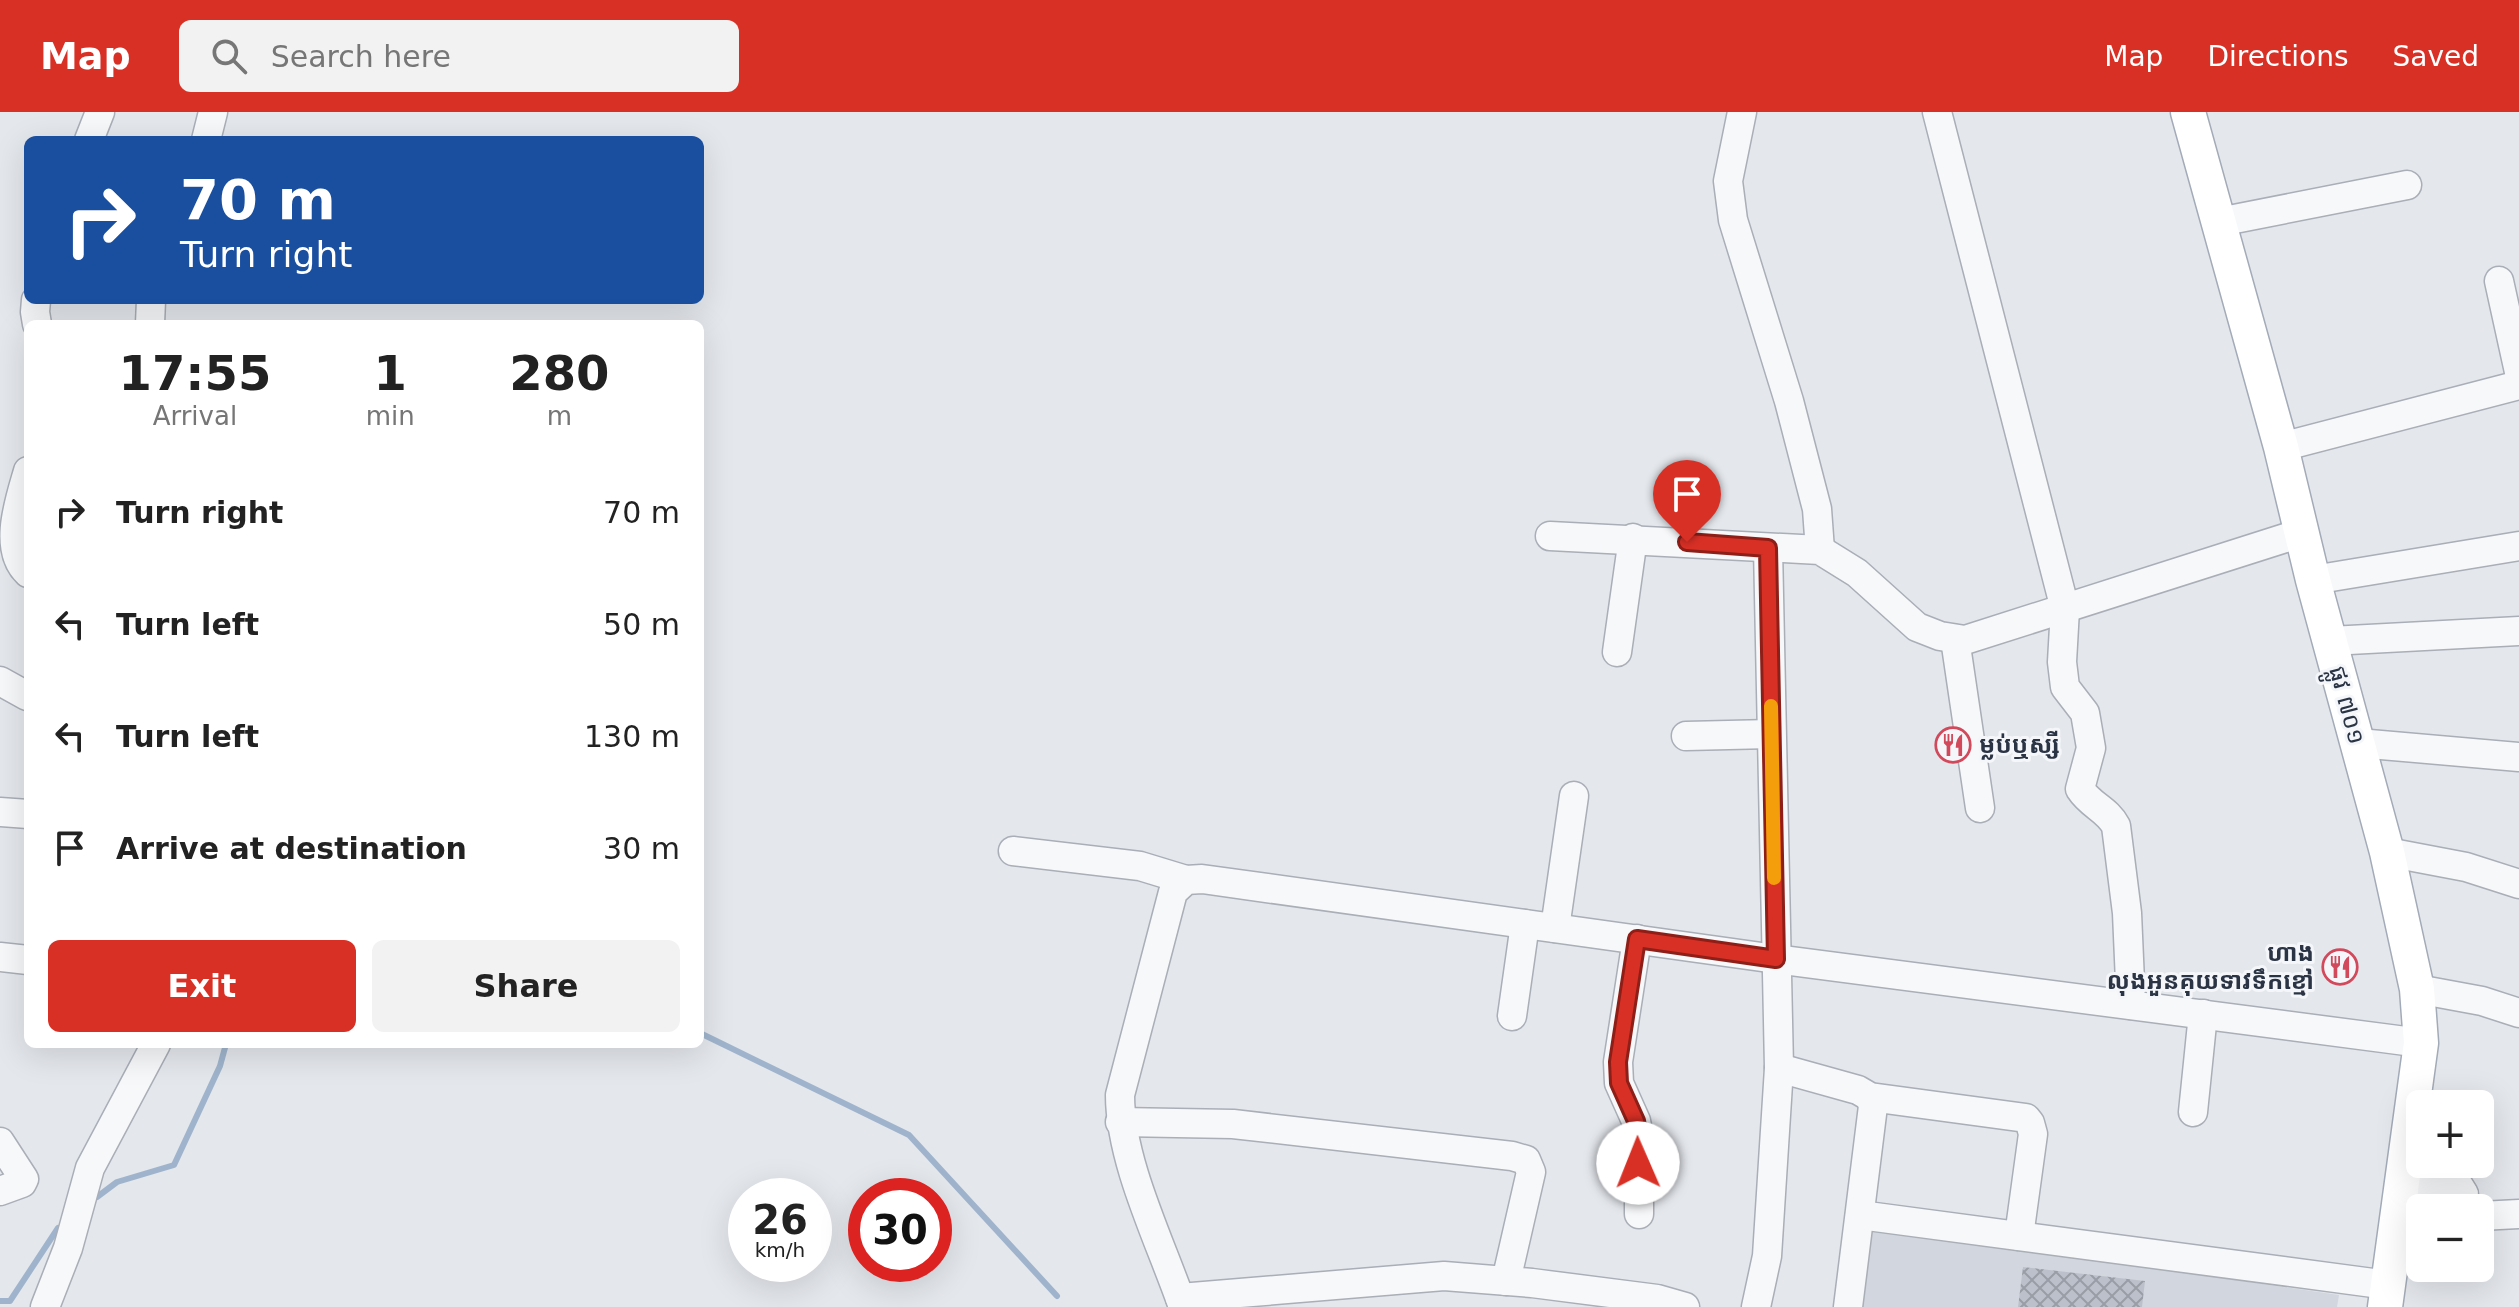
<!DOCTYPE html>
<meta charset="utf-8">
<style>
:root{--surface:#fff;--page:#f2f2f2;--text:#222;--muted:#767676;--accent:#d93025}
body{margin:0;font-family:"DejaVu Sans","Noto Sans Khmer",sans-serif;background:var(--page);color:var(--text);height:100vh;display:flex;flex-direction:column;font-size:30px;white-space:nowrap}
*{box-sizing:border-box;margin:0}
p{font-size:26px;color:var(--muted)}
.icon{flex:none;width:44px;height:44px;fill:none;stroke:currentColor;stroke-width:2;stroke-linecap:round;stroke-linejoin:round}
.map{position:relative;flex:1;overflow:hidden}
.side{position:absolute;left:24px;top:208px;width:680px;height:728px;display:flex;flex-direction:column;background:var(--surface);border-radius:12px;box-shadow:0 8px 32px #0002}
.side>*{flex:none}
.top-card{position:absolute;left:24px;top:24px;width:680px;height:168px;border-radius:12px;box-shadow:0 8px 32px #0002;background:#1a4fa0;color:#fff;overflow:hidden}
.controls{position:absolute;left:2406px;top:978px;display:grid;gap:16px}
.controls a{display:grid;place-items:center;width:88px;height:88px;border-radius:12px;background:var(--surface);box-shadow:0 8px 32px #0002;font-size:40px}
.speed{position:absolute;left:728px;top:1066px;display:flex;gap:16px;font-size:40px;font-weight:700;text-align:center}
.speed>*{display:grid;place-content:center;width:104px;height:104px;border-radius:50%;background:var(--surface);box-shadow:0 8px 32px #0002;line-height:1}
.speed small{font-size:20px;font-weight:400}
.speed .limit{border:12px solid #d22;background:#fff;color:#111}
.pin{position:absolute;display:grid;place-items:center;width:68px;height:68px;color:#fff;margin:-82px -34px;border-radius:50% 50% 50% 0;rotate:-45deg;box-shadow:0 0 8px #0007}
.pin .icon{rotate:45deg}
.me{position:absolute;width:88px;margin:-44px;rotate:359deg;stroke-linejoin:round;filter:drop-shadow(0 0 6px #0008)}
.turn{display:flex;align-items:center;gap:28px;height:168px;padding:0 24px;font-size:36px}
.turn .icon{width:104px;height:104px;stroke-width:2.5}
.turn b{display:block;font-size:56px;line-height:68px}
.eta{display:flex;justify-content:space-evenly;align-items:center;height:136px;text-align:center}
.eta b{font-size:48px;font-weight:600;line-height:56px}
.cta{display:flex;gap:16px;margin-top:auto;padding:16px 24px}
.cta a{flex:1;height:92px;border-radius:12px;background:var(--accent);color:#fff;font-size:32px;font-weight:600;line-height:92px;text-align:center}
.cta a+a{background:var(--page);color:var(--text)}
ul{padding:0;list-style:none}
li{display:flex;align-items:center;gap:24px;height:112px;padding:0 24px}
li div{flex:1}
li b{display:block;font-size:30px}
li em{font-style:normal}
header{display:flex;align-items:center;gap:48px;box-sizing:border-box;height:112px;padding:0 40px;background:var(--accent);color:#fff}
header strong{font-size:38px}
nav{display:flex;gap:44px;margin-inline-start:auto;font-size:28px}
.search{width:560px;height:72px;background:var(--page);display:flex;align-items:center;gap:20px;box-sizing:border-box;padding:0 28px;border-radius:12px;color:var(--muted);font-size:30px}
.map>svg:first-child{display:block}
.built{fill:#d2d6de}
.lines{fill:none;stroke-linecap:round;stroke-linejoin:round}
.stream{stroke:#9fb4cc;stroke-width:6}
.building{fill:url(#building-cross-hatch)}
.minor-casing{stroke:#a9aeb7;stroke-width:31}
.major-casing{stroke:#a3abb8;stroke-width:37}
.minor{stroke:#f7f8fa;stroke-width:28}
.major{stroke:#fff;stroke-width:34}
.route-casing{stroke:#8d1f18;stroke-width:20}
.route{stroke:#d93025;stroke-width:14}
.slow{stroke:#f59e0b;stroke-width:14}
.labels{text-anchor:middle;stroke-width:6;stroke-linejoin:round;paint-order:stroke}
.street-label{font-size:24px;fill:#2b3445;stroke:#f4f6f9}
.poi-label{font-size:24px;font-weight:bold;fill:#2b3445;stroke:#f4f6f9;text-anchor:start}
</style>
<header>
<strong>Map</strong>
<div class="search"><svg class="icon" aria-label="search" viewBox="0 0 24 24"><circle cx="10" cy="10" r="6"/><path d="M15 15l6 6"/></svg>Search here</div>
<nav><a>Map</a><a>Directions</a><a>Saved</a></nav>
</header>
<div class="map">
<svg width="2519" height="1195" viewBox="0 0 2519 1195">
<defs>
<pattern id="building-cross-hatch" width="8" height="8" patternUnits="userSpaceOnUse" patternTransform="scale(2)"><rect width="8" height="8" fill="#bbc0ca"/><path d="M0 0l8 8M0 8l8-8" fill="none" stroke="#989da6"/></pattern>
</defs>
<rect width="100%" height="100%" fill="#e4e7ec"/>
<path class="built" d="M1868,1115L2339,1183L2337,1195H1858Z"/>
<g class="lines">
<g class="stream">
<path d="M700,921L909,1023L1057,1184"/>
<path d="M97,1085L117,1070L174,1053L220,954L226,932"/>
<path d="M0,1189H10L58,1116"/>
</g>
</g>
<path class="building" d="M2023,1155L2145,1169L2142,1195H2018Z"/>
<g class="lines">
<defs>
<g id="minor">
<path d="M1742,0L1728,69L1733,108L1789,289L1817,397L1820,438"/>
<path d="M1937,0L2065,497L2062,550L2065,575L2085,601L2091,636L2080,677C2091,694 2107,697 2116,714L2127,801L2131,893"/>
<path d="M89,28L100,0"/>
<path d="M206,28L213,0"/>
<path d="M2219,110L2407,73"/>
<path d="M2499,169L2519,260"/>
<path d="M36,188L35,200L37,212"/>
<path d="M150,212L151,188"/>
<path d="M2281,335L2519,273"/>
<path d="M28,359C20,387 2,437 28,461"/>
<path d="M1550,424L1820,438L1857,461L1917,515L1940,524L1965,528L2301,421"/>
<path d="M2313,468L2519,434"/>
<path d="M1955,527L1980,696"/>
<path d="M2330,529L2519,519"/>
<path d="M1617,540L1633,426"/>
<path d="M0,569L27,584"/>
<path d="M1686,624L1771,622"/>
<path d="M2358,631L2519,645"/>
<path d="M0,700L28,702"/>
<path d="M1013,739L1140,754L1186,768"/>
<path d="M2387,740L2466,755L2519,772"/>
<path d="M1555,816L1574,684"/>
<path d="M1637,827L1618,950L1619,971L1636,1009L1639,1024V1102"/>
<path d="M0,845L28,848"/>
<path d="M2417,877L2482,889L2519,901"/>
<path d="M1512,904L1525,812"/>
<path d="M1779,956L1858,978L1870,985L2026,1006L2030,1011L2033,1022L2019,1124"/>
<path d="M2193,1000L2203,902"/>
<path d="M1120,1010L1233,1012L1512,1044L1526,1048L1531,1060L1506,1169"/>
<path d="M0,1030L24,1067L22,1071L0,1079"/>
<path d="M2403,1067L2459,1074L2464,1082L2463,1096"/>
<path d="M1860,1103L2388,1173"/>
<path d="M2480,1104L2519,1102"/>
<path d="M1180,1186L1444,1164L1532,1171L1657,1187L1685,1195"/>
<path d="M45,1195L68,1136L90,1056L156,932"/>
<path d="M1183,1195C1161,1131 1120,1050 1120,983L1173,780L1186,768L1202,767L1776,847L2421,931"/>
<path d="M1756,1195L1767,1144L1779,956L1768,436"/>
<path d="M1848,1195L1873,994L1870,985"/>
</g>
<path id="major" d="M2188,0L2281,335L2313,468L2387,740L2417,877L2421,931L2385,1195"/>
</defs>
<use href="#minor" class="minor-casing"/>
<use href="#major" class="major-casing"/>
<use href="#minor" class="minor"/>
<use href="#major" class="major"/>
</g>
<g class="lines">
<defs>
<path id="route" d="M1638,1051L1639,1024L1636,1009L1619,971L1618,950L1637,827L1776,847L1768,436L1687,430"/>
</defs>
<use href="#route" class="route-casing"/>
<use href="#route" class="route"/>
<path class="slow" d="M1771,594L1774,766"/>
</g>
<defs>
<symbol id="restaurant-ring" viewBox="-11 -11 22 22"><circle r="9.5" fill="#f4f6f9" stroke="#d1495b" stroke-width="1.5"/><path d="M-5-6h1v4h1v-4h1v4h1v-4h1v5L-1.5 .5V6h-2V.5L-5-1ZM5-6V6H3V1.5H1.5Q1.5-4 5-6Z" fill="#d1495b"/></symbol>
</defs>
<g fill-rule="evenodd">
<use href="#restaurant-ring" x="1933" y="613" width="40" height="40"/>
<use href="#restaurant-ring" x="2320" y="835" width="40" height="40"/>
</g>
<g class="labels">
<g class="street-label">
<text transform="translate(2347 593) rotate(75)" y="8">ផ្លូវ ៧០១</text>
</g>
<g class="poi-label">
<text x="1979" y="641">ម្លប់ឬស្សី</text>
<text x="2314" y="849" text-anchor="end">ហាង<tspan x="2314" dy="28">លុងអួនគុយទាវទឹកខ្មៅ</tspan></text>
</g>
</g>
</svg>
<div class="controls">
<a>+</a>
<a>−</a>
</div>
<div class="speed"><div>26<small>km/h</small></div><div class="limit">30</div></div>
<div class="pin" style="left:1687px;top:430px;background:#d93025"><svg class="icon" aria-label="arrive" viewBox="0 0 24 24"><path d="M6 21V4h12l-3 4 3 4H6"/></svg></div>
<svg class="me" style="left:1638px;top:1051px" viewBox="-20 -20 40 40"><circle r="19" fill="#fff"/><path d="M0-13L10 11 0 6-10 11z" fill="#d93025"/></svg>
<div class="top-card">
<div class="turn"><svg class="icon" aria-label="right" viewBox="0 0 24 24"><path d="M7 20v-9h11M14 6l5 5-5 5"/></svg><div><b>70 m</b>Turn right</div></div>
</div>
<section class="side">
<div class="eta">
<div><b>17:55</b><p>Arrival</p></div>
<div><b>1</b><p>min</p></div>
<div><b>280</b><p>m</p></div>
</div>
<ul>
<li><svg class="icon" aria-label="right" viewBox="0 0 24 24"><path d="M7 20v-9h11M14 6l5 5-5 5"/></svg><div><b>Turn right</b></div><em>70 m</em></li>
<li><svg class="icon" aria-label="left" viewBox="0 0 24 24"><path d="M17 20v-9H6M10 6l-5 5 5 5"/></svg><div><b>Turn left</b></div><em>50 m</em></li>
<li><svg class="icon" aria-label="left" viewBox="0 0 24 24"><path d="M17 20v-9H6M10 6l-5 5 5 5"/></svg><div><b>Turn left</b></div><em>130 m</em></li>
<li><svg class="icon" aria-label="arrive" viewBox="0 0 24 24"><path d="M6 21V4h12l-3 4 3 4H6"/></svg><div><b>Arrive at destination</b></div><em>30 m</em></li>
</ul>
<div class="cta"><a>Exit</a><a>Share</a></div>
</section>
</div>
